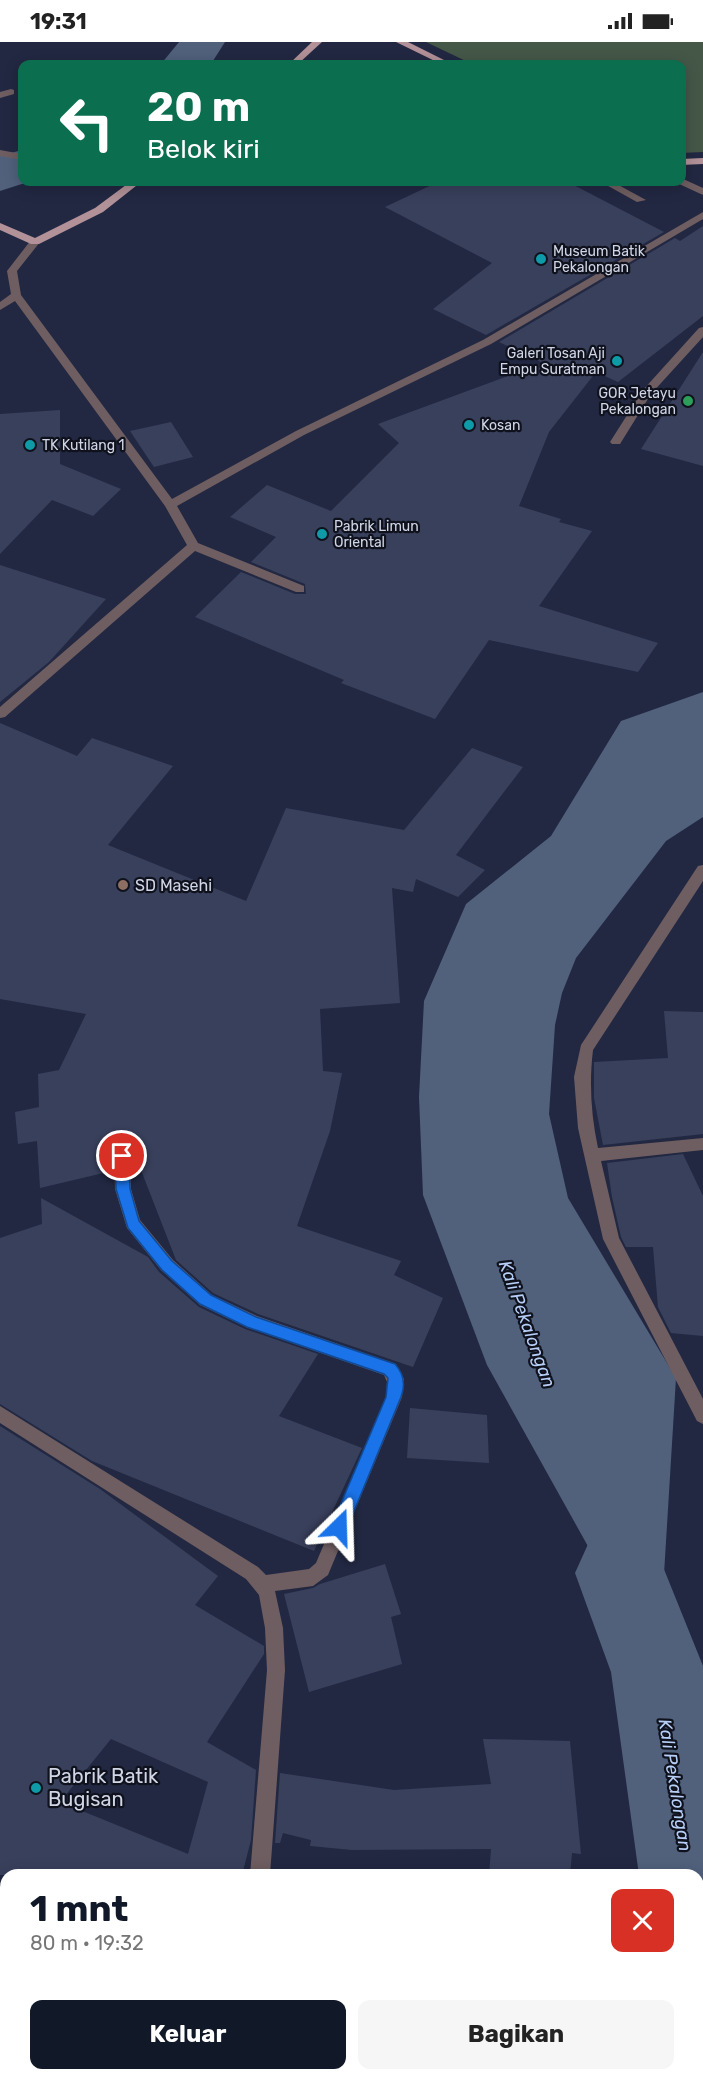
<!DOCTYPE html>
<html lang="id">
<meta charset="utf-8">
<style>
:root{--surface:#fff;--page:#f6f6f6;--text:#222;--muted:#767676;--accent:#111827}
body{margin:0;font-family:Rubik,sans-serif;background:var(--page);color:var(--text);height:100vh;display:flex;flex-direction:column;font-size:22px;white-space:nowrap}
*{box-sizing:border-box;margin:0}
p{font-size:20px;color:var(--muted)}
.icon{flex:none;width:33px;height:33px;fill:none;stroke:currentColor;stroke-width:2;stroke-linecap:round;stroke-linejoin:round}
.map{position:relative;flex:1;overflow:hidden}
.panel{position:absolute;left:0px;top:1827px;width:704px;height:212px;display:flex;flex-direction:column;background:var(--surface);border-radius:18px 18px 0 0;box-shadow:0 3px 15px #0003}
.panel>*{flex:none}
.banner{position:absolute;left:18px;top:18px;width:668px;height:126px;border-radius:12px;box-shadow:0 3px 15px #0003;background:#0b6e4f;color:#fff;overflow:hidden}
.pin{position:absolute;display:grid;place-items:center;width:51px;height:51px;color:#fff;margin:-26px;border:3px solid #fff;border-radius:50%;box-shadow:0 2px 6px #0007}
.me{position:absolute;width:66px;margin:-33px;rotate:22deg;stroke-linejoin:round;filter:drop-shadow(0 0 4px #0008)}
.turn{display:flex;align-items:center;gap:21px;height:126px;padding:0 30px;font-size:27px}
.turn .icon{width:78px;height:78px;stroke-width:2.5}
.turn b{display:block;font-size:42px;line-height:51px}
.round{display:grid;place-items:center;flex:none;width:63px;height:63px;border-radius:12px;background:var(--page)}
.summary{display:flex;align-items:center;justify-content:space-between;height:102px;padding:0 30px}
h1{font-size:36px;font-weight:700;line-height:45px;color:var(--accent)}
.action{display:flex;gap:12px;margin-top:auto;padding:12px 30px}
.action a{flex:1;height:69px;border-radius:12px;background:var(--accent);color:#fff;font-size:24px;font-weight:700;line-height:69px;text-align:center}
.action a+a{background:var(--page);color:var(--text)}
.status{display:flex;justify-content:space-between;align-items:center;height:42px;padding:0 30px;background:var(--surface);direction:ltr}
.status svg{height:16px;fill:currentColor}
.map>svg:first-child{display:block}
.green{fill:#455848}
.water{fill:#51617c}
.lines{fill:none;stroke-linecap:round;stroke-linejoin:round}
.river{fill:#51617c;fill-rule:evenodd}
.building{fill:#39405c;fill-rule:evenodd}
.lane{fill:#6f5e61;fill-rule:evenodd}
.street{fill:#6f5e61;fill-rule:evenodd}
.primary{fill:#b29198;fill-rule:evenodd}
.route{fill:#1a73e8;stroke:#114b97;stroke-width:1.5}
.culture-dot{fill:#0f9aa8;stroke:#0f121d;stroke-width:2}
.leisure-dot{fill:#2e9e5b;stroke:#0f121d;stroke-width:2}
.education-dot{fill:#8d6e63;stroke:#0f121d;stroke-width:2}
.labels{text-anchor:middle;stroke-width:4.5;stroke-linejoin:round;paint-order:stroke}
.far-poi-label{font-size:14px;fill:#d1d6e7;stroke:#0f121d;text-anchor:start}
.poi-label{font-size:16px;fill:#d1d6e7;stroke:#0f121d;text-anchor:start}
.water-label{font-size:18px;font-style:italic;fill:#b7cef7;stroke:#0f121d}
.near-poi-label{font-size:20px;fill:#d1d6e7;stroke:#0f121d;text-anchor:start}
</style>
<div class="status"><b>19:31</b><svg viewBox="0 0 49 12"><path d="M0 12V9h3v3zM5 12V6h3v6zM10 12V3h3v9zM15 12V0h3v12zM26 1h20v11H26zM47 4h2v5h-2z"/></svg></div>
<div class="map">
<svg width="703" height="2038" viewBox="0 0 703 2038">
<rect width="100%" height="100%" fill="#222842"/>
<path class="green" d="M426,0H703V110L681,111V22H472Z"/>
<path class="water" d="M703,650V775L666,799L576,916L562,951L555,983L549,1072L568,1156L676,1336L658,1630L487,1323L423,1153L419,1055L424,959L466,862L551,794L621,679Z"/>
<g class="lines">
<g class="river">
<path d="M179,0H225L211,22H161Z"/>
<path d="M22,108V140H28L0,149V114Z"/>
<path d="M621,1487L653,1500L703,1624V1977L698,1974V1833H639L611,1630L575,1531L589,1500Z"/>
</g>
</g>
<g class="building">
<path d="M438,140H568L664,190L486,293L433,267L492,221L385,165Z"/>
<path d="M703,184V274L618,340L596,330L549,390L519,464L561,477L559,480L592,489L539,564L658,601L638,630L489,598L435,677L341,641L344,638L195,575L241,530L295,552H306L305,542L251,520L276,495L230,475L267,443L331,469L399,401L378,382L543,321L499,300L675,196L680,199Z"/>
<path d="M703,310V424L641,407Z"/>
<path d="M60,368V422L121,447L93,474L52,458L0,512V372Z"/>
<path d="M171,380L193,415L154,425L130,389Z"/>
<path d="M0,523L106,557L49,620L0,660Z"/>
<path d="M0,681L77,714L92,696L173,724L108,803L246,859L286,766L404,788L472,706L523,725L456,813L485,828L458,855L416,837L413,850L392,846L400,961L320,967L323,1029L342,1031L330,1089L297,1184L401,1219L394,1233L443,1256L413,1325L258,1272L213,1251L176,1218L139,1123L133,1124L132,1114L127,1107L115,1108L112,1114V1129L40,1146L37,1099L18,1102L15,1070L39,1065L38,1032L59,1028L86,972L0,957Z"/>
<path d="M664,969L703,970V1092L603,1103L594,1056V1020L668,1016Z"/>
<path d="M683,1112L703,1154V1294L671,1291L658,1265L653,1205H626L621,1195L612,1155L607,1121Z"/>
<path d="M41,1156L148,1215L159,1230L199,1265L245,1287L318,1312L279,1374L362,1406L314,1509L92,1419L0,1362V1196L42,1182Z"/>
<path d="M410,1366L487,1373L489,1421L407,1416Z"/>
<path d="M0,1384L100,1447L218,1534L195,1563L264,1604V1612L207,1700L256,1728L251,1798L242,1833H0ZM111,1697L208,1740L188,1812L60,1760Z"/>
<path d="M385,1522L401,1572L391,1575L402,1622L309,1650L284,1552L313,1546L320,1542Z"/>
<path d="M483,1697L570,1699L581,1812L572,1811L570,1833H489L491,1807L352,1808L310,1804L311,1798L283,1791L280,1801H275L280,1731L394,1748L491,1742Z"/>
</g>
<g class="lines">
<g class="lane">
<path d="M11,47L14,48V52L0,56V50Z"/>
<path d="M601,140H613L646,158L637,160Z"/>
<path d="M703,285V295L651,352L620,402H612L610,400L643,348L699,286Z"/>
</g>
<g class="street">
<path d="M0,108L22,112V118L0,114Z"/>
<path d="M681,136L703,146V153L677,141L676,140H681Z"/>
<path d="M703,170V177L491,302L304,393L177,464L198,501L304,544V550H296L195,509L5,675L0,676V665L187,503L165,464L15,259L0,268V260L11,252L7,229L31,198L40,200L17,229L21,253L172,457L296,389L483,298Z"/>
<path d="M703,823V839L593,1008C589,1041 591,1073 598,1106L703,1096V1108L601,1119L619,1196L703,1357V1382L697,1379L603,1197L578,1086L574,1035L581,1003L698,824Z"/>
<path d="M122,1108L127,1109L130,1114L131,1147L140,1178L173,1218L212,1253L257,1274L396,1322L404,1337L402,1355L328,1533L313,1544L275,1549L283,1586L285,1628L270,1833H250L267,1628L265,1586L259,1553L246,1537L0,1381V1364L258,1525L266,1533L309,1527L316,1521L386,1355L387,1340L384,1333L246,1285L200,1263L161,1228L127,1186L115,1147L114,1114L117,1109Z"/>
<path d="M224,2032H245L244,2038H224Z"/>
</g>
<g class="primary">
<path d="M312,0H322L298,22H289Z"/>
<path d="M396,0H408L452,22H441Z"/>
<path d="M703,116V122L681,123V117Z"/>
<path d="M130,140H141L103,170L39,202H31L0,188V181L35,196L95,166Z"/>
</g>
</g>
<path class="route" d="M122,1108L129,1114L130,1147L139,1179L172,1219L211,1253L256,1275L395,1322C404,1332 406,1342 401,1355L345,1491L339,1493L333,1491L331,1485L386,1355L388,1336L384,1332L247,1285L200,1262L162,1228L128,1186L116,1147L115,1114Z"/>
<g class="culture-dot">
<circle cx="541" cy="217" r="6"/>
<circle cx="617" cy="319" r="6"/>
<circle cx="469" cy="383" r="6"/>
<circle cx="30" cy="403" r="6"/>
<circle cx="322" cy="492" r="6"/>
<circle cx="36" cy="1746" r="6"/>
</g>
<circle class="leisure-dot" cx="688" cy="359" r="6"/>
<circle class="education-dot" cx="123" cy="843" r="6"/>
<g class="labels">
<g class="far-poi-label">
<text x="553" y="214">Museum Batik<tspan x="553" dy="16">Pekalongan</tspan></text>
<text x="605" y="316" text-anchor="end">Galeri Tosan Aji<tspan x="605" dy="16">Empu Suratman</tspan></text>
<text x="676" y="356" text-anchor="end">GOR Jetayu<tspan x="676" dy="16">Pekalongan</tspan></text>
<text x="481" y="388">Kosan</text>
<text x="42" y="408">TK Kutilang 1</text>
<text x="334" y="489">Pabrik Limun<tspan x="334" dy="16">Oriental</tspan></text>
</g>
<g class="poi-label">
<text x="135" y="849">SD Masehi</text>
</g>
<g class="water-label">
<text transform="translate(527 1282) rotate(70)" y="6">Kali Pekalongan</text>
<text transform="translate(675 1743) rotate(81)" y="6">Kali Pekalongan</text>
</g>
<g class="near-poi-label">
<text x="48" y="1741">Pabrik Batik<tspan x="48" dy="23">Bugisan</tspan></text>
</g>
</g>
</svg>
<div class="pin" style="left:122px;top:1114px;background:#d93025"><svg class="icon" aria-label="arrive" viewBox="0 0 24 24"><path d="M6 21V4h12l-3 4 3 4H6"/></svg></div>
<svg class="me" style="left:339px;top:1485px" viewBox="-20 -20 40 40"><path d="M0-17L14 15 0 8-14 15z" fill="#1a73e8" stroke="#fff" stroke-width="4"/></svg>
<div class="banner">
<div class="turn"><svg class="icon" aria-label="left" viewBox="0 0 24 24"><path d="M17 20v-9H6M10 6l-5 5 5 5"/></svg><div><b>20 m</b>Belok kiri</div></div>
</div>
<section class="panel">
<div class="summary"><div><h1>1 mnt</h1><p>80 m · 19:32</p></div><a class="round" style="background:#d93025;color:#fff"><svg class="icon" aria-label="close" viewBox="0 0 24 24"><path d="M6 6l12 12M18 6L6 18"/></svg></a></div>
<div class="action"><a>Keluar</a><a>Bagikan</a></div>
</section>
</div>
